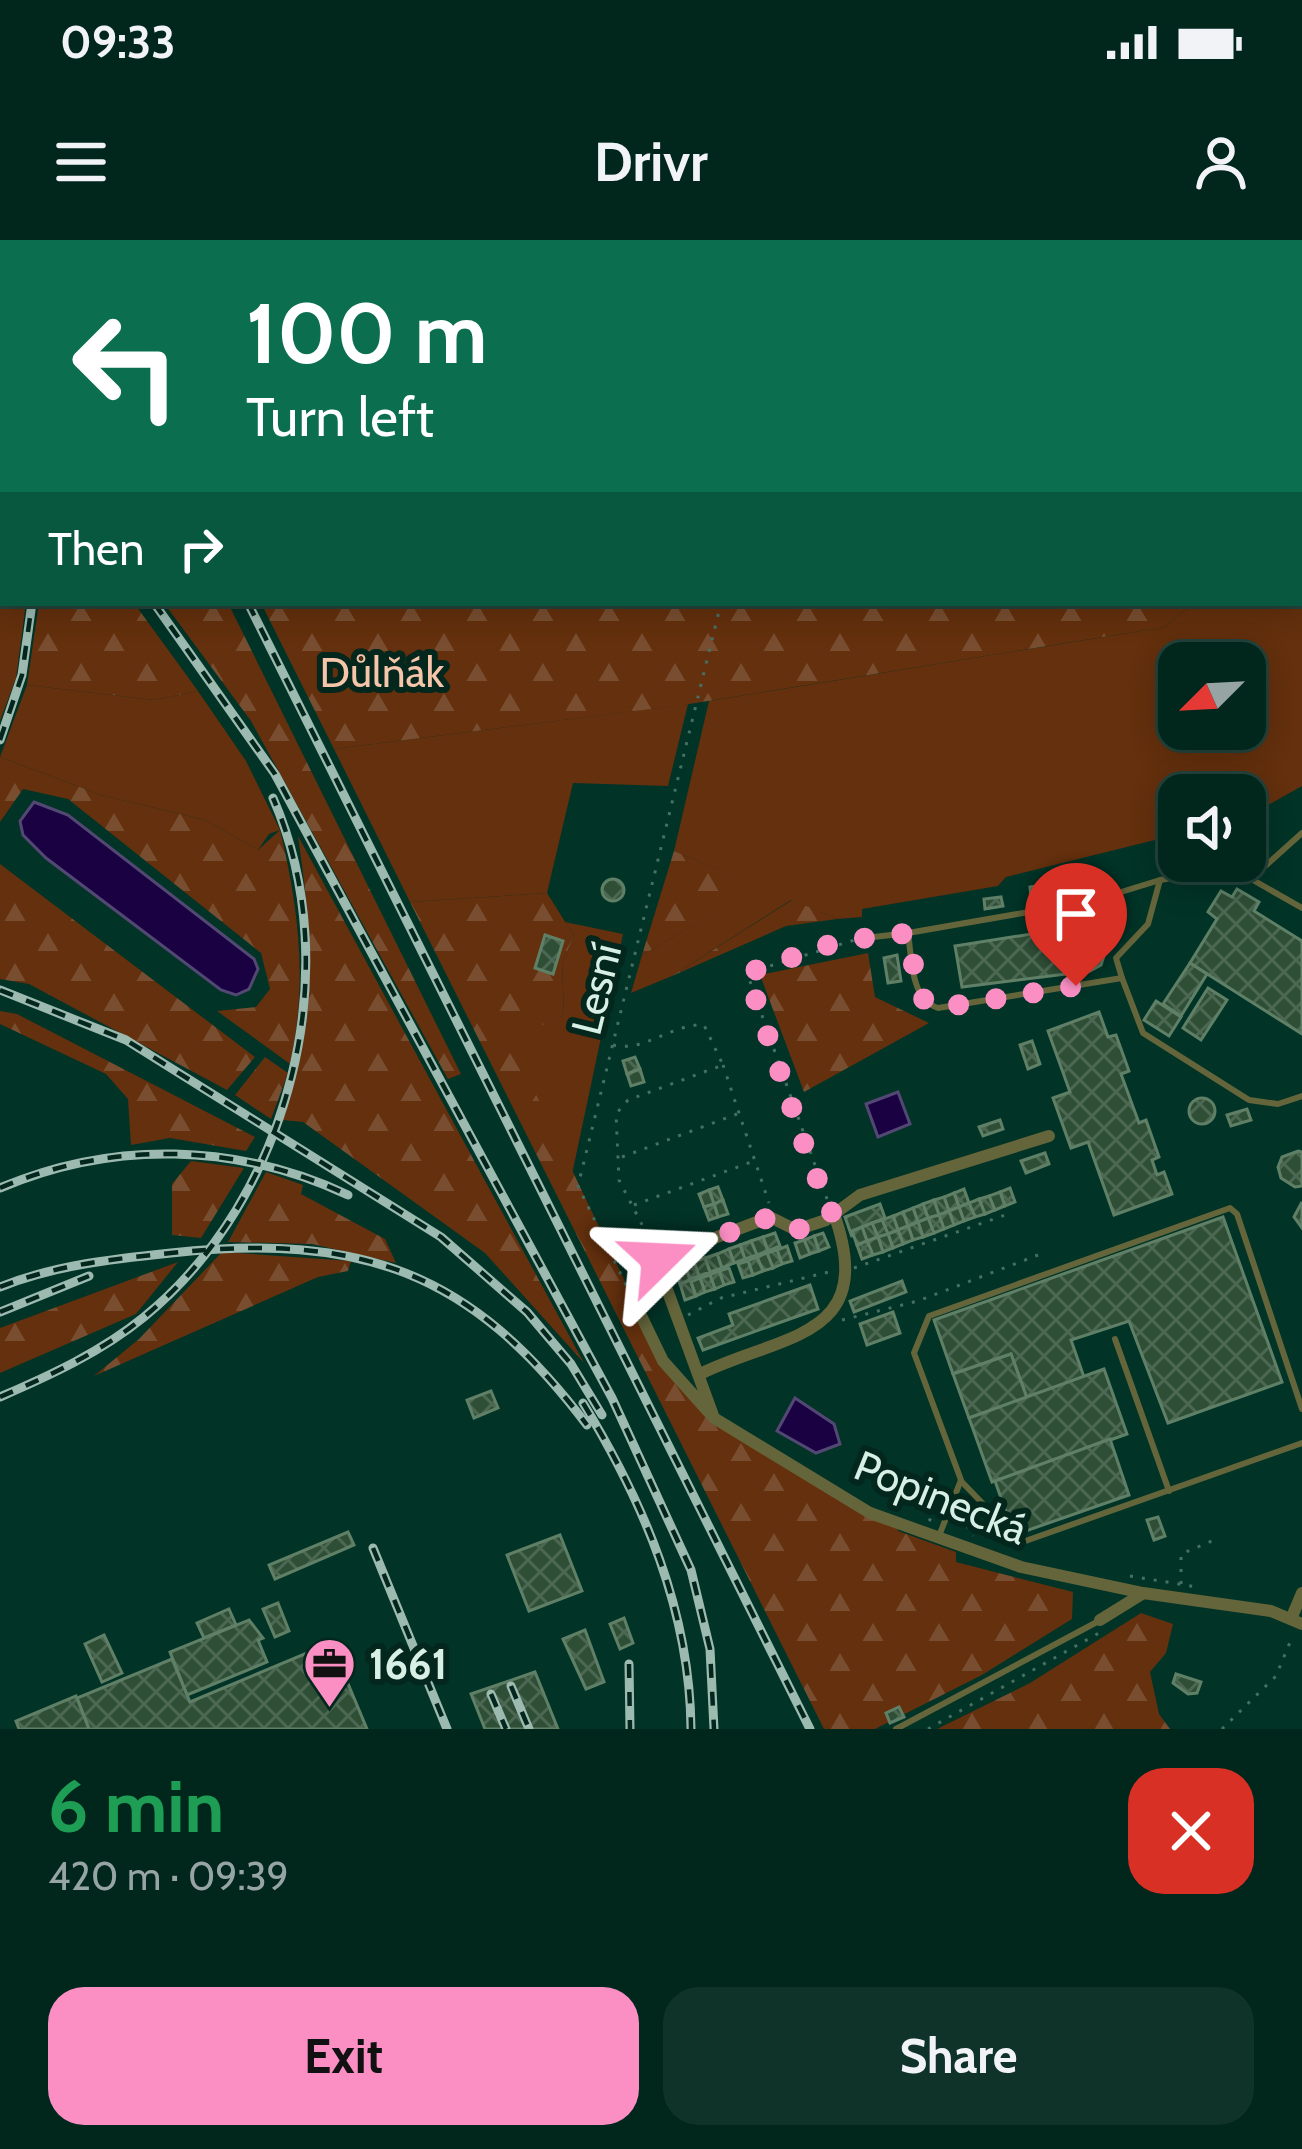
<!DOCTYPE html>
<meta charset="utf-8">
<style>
:root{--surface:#01261c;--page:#0f3229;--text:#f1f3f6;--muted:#96a5a3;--line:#23433b;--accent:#fb8fc4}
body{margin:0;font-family:Cabin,sans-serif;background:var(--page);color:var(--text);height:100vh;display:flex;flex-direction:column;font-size:45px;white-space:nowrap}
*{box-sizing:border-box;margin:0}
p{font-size:39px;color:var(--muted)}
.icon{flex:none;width:66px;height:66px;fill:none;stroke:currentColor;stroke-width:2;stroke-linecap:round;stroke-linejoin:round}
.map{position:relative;height:1489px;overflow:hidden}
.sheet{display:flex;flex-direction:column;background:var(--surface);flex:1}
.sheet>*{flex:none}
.banner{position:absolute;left:0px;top:0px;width:1302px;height:366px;box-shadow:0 6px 30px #0003,0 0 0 3px var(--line);background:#0b6e4f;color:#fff;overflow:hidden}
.needle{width:78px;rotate:246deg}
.fabs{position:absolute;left:1158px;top:402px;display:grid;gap:24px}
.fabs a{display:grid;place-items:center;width:108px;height:108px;border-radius:24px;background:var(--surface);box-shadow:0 6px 30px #0003,0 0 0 3px var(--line);font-size:60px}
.pin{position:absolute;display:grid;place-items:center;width:102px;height:102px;color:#fff;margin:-123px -51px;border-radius:50% 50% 50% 0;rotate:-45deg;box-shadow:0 0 12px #0007}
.pin .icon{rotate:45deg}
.me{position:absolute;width:132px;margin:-66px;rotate:69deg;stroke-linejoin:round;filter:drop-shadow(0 0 9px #0008)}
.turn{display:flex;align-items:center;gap:42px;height:252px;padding:0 48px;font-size:54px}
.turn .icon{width:156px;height:156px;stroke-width:2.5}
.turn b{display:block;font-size:84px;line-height:102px}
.then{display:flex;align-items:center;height:114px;padding:0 48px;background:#0003;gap:24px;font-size:45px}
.round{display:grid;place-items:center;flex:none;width:126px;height:126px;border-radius:36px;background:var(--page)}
.headline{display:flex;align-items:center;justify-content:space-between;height:204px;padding:0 48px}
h1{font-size:72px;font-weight:700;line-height:90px;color:#1e9e55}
.button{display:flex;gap:24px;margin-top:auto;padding:24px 48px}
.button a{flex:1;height:138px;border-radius:36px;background:var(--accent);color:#111;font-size:48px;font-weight:700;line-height:138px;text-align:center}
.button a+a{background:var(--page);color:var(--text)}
.status{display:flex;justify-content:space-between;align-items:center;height:84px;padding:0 60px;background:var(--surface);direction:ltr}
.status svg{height:33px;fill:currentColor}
header{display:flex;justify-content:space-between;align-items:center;height:156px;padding:0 48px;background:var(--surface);font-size:54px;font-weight:700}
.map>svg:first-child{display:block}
.green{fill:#64300d;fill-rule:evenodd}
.forest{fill:url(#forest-firs)}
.water{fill:#190142;stroke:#524873;stroke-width:3}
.building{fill:url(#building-cross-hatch);stroke:#5f8066;stroke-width:3}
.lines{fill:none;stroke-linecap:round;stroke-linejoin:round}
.path{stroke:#477065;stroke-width:3;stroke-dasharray:3 9;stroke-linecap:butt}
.lane{stroke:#64653b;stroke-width:6}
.street{stroke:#64653b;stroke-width:12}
.rail-casing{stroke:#9cbab0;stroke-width:9}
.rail{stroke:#04271d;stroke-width:4.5;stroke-dasharray:14;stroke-linecap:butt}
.route{stroke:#fb8fc4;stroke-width:21;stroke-dasharray:0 37.8}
.labels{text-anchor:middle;stroke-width:12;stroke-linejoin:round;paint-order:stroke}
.park-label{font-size:42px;fill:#f6c5aa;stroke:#04271d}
.street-label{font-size:42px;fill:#d8efe6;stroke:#04271d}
.poi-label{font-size:42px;font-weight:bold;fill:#d8efe6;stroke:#04271d;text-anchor:start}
</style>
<div class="status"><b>09:33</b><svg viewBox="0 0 49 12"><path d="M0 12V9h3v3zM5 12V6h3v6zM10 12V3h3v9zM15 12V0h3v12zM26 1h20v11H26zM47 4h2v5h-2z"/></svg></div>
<header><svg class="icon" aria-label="menu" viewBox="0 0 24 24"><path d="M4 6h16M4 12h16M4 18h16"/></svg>Drivr<svg class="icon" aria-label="person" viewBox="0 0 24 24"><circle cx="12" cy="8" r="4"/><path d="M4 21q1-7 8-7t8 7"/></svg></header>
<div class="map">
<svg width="1302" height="1489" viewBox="0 0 1302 1489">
<defs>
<pattern id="forest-firs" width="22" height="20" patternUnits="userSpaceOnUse" patternTransform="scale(3)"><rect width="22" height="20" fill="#64300d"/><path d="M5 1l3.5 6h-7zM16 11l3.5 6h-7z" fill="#794e30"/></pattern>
<pattern id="building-cross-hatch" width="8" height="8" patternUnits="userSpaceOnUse" patternTransform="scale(3)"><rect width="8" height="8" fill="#2f4e36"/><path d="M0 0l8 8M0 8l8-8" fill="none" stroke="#4c6853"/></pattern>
</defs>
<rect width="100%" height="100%" fill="#013326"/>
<g class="green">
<path d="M0,201L3,363H26L16,438L0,481Z"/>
<path d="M1302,267V546L1245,578V555H1179V594L1006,637L998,646L862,669V677L837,679L791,660L672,736L631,753L642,715L760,647L674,611L709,461L1165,387L1193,363H1299ZM1179,423H1245V489H1179Z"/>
<path d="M27,445L154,460L198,451L246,521L280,590L269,594L258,610L205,580L101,555L0,517Z"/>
<path d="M688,464L668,546L573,543L547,653L410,662L334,509Z"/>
<path d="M565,682L623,694L571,939L509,799L564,775L562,723L574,696Z"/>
</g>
<g class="forest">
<path d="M81,0H1302V267L1299,271V3Z"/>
<path d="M39,363H134L198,451L154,460L27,445Z"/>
<path d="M164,363H228L461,834L448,839L251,481Z"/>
<path d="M261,363H1193L1165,387L683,465L334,509Z"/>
<path d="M0,517L101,555L205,580L258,610L280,590C299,670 308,743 290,824L217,771L256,767L270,749L261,713L68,559L23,549L0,582Z"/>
<path d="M298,596L584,1123L485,1013L303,882L282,880C313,769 315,711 298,596Z"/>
<path d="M674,611L761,647L642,715Z"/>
<path d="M0,624L255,817L227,850L29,744L0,739Z"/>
<path d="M547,653L574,696L562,723L564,775L510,800L663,1121L714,1178L896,1282L898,1291L956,1312V1322L1073,1352L1072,1379L982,1435L875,1489H824L410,662Z"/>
<path d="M792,660L837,679L786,686L672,736Z"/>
<path d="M868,713L875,757L929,783L804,852L760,735Z"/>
<path d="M0,771L17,774L255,897L246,911L170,898L131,905L128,859L106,834L0,784Z"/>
<path d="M265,817L288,833L271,879L235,855Z"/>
<path d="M191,921L244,928L201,998L172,995V944Z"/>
<path d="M266,932L303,945L301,954L385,999L396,1023L312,1004L228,1002Z"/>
<path d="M222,1012L351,1021L348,1031L318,1037L94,1136L139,1099Z"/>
<path d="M178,1022L136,1074L0,1133V1088Z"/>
<path d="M1141,1373L1173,1384L1166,1413L1150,1432L1159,1474L1170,1489H937L1030,1443Z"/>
</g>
<g class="water">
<path d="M34,562L68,575L254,719L258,729L249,749L236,755L221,750L46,618L23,595L20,581Z"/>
<path d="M898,852L910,884L878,897L866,864Z"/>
<path d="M795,1158L834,1184L840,1204L816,1213L777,1191Z"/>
</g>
<g class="building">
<circle cx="613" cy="650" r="11"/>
<path d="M1049,644L1051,656L1031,659L1030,647Z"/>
<path d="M1237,649L1259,662L1254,671L1302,701V794L1190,723L1217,679L1208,672L1221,651L1232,657Z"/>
<path d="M1001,657L1003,666L985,669L984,659Z"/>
<path d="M1095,684L1104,716L1101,725L1090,731L962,747L955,706Z"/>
<path d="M545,695L563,701L553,734L535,728Z"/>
<path d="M897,715L901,741L888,743L884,718Z"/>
<path d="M1190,723L1207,734L1181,776L1163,764Z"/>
<path d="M1208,748L1227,760L1201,800L1183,788Z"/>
<path d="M1156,761L1181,777L1169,796L1144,780Z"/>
<path d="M1099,772L1108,797L1116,795L1129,831L1121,834L1139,883L1146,880L1159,917L1152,920L1157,935L1164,932L1172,954L1114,975L1088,902L1071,908L1053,858L1070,852L1048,791Z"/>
<path d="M1032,801L1040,824L1028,829L1020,805Z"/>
<path d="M635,817L640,829L627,834L623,821Z"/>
<path d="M640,829L644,842L631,846L627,834Z"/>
<circle cx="1202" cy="871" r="13"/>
<path d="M1247,869L1251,880L1231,886L1227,875Z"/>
<path d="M1000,880L1003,889L983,896L979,887Z"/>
<path d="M1298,911L1302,912V946L1295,947L1281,938L1278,927L1282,917Z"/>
<path d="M1045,913L1049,924L1026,933L1021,921Z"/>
<path d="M718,947L723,960L714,964L709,950Z"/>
<path d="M1010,948L1015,962L1005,966L1000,952Z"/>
<path d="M964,949L969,963L959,967L954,953Z"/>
<path d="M709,950L714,964L704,967L699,954Z"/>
<path d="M1000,952L1005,966L995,970L989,956Z"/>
<path d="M954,953L959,967L949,971L944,957Z"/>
<path d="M989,956L995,970L985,974L979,959Z"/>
<path d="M944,957L949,971L939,975L934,960Z"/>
<path d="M979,959L985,974L975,977L969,963Z"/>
<path d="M723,960L728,974L718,977L714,964Z"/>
<path d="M934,960L939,975L928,978L923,964Z"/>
<path d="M1302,962V988L1294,977Z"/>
<path d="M969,963L975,977L964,981L959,967Z"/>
<path d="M714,964L718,977L709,980L704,967Z"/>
<path d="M880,964L885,978L852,991V997L845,977Z"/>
<path d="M923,964L928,978L918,982L913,968Z"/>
<path d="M959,967L964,981L954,985L949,971Z"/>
<path d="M913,968L918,982L908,986L903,972Z"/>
<path d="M949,971L954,985L944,989L939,975Z"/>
<path d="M903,972L908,986L898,990L893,976Z"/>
<path d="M939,975L944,989L934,993L928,978Z"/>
<path d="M893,976L898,990L888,994L882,980Z"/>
<path d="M1223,977L1282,1142L1168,1183L1129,1081L1071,1100L1084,1137L1027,1158L1011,1114L953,1134L934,1080Z"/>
<path d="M928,978L934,993L923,997L918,982Z"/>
<path d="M882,980L888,994L878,997L872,983Z"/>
<path d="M918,982L923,997L913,1000L908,986Z"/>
<path d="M872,983L878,997L867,1001L862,987Z"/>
<path d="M908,986L913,1000L903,1004L898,990Z"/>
<path d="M862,987L867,1001L857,1005L852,991Z"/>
<path d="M898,990L903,1004L893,1008L888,994Z"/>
<path d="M775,993L780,1006L768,1011L763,997Z"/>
<path d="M823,993L829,1007L819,1011L814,996Z"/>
<path d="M888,994L893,1008L883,1012L878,997Z"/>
<path d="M814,996L819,1011L810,1014L804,1000Z"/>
<path d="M763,997L768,1011L757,1015L751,1001Z"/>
<path d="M878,997L883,1012L873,1015L867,1001Z"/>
<path d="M804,1000L810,1014L800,1018L795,1003Z"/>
<path d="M751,1001L757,1015L745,1019L740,1005Z"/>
<path d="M867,1001L873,1015L862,1019L857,1005Z"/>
<path d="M740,1005L745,1019L734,1023L729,1009Z"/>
<path d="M787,1006L792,1021L782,1024L777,1010Z"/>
<path d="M729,1009L734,1023L722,1028L717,1014Z"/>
<path d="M777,1010L782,1024L773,1028L767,1013Z"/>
<path d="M767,1013L773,1028L763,1031L757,1017Z"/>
<path d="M717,1014L722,1028L710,1032L705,1018Z"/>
<path d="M757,1017L763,1031L753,1035L748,1021Z"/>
<path d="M705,1018L710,1032L699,1036L694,1022Z"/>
<path d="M748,1021L753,1035L743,1038L738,1024Z"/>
<path d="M694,1022L699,1036L690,1039L685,1025Z"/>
<path d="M685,1025L690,1040L680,1044L674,1029Z"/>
<path d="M729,1028L734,1042L724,1045L719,1031Z"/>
<path d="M719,1031L724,1045L715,1049L710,1035Z"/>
<path d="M710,1035L715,1049L705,1052L700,1038Z"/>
<path d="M700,1038L705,1052L696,1056L691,1042Z"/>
<path d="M690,1040L696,1056L685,1060L680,1044Z"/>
<path d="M902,1041L906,1052L854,1072L850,1061Z"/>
<path d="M810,1045L818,1069L703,1110L698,1098L733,1085L729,1074Z"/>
<path d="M893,1072L900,1093L867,1105L860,1084Z"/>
<path d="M1011,1114L1027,1158L969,1178L953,1134Z"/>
<path d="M1104,1129L1127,1194L992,1242L969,1178Z"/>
<path d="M491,1151L498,1168L474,1178L467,1160Z"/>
<path d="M1110,1199L1129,1255L1014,1295L995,1241Z"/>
<path d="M1158,1277L1165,1296L1154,1300L1147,1280Z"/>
<path d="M348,1292L354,1305L275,1339L269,1325Z"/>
<path d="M560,1295L582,1351L529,1371L507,1315Z"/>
<path d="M278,1363L289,1391L275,1397L263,1369Z"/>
<path d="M229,1369L236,1385L204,1398L197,1383Z"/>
<path d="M624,1378L633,1403L620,1409L610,1384Z"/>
<path d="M249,1380L263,1398L258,1400L267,1422L187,1455L170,1412Z"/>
<path d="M585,1390L604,1442L586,1449L563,1399Z"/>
<path d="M104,1395L122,1433L102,1442L85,1404Z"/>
<path d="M331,1403L367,1489H89L77,1458L172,1419L190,1462Z"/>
<path d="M535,1432L558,1489H485L471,1454Z"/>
<path d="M1176,1434L1201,1442L1197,1453L1188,1454L1173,1443Z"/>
<path d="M76,1456L89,1489H19L16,1481Z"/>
<path d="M899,1467L904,1477L890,1483L886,1473Z"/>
</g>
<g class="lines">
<g class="path">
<path d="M811,3L812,0"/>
<path d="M613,805C643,813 673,783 704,785L723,825L628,860L616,874L619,940L654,1008"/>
<path d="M723,825L769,963"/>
<path d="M622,917L737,874"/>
<path d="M827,959L747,733L858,699"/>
<path d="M634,965L754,921"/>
<path d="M854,1028L1011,973"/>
<path d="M626,1045L578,946L721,363"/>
<path d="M688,1075L721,1058L833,1031"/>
<path d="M842,1080L918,1061L1038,1015"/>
<path d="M961,1275L973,1296"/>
<path d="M929,1281L942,1263"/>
<path d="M1130,1336L1197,1347"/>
<path d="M1181,1344V1314L1212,1301"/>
<path d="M928,1489L1099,1393"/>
<path d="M1222,1489L1276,1436L1293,1395"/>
</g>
<g class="lane">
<path d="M1253,637L1302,593"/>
<path d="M1302,668L1232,628L1160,640L1092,661L908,693C912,718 910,759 938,768L1122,738L1143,793L1249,860L1278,864L1302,856"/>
<path d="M865,698L908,693"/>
<path d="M1122,738L1116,718L1148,684L1160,640"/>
<path d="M1115,1099L1169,1251"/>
<path d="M961,1241L988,1269L1000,1297L1017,1304L1302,1203"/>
<path d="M939,1296L961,1240L914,1113L929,1076L1230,968L1237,974L1302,1169"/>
<path d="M896,1489L1097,1382"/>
</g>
<g class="street">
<path d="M659,1019L770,977L796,990L826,980L860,955L1049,896"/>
<path d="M702,1133C786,1093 879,1098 833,971"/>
<path d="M714,1178L665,1044L632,1057L663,1121L714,1178L870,1273L1021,1327L1143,1353L1271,1371L1302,1384"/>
<path d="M1291,1379L1302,1353"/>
<path d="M1100,1380L1142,1354"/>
</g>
<defs>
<g id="rail">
<path d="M58,0L60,3"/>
<path d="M154,363L275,534L612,1158L691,1330L710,1409L714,1489"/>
<path d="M248,363L810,1489"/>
<path d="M0,500L22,435L32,363"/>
<path d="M0,750L126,800L441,997L527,1072L571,1124L602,1175"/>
<path d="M0,948C113,900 237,903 348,955"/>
<path d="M0,1047C55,1025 113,1019 171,1013C361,993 470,1030 587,1185"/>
<path d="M0,1072L89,1036"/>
<path d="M0,1157C51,1135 101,1112 144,1077C290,958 348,729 273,558"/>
<path d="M583,1163C644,1263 690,1371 691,1489"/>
<path d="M373,1308L447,1489"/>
<path d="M629,1424L630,1489"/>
<path d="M511,1446L529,1489"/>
<path d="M491,1454L506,1489"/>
</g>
</defs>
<use href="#rail" class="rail-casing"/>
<use href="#rail" class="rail"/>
</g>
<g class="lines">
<path class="route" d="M659,1019L770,977L796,990L826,980L833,970L812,928L747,733L840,701L908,693L919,756L938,768L1076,746"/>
</g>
<defs>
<symbol id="office-pin" viewBox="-11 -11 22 30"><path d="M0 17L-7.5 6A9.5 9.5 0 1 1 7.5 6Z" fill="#fb8fc4" stroke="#04271d"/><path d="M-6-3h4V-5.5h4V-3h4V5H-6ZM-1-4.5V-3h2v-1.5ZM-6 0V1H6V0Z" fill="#111"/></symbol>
</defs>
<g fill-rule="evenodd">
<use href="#office-pin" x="300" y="1394" width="59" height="81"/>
</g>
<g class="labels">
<g class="park-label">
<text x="382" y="447">Důlňák</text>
</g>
<g class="street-label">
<text transform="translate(596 749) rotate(-76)" y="15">Lesní</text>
<text transform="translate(941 1257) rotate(22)" y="15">Popinecká</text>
</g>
<g class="poi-label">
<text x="369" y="1439">1661</text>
</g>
</g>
</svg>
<div class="fabs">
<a><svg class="needle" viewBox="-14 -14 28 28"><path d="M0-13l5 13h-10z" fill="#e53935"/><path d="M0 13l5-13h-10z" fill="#96a5a3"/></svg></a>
<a><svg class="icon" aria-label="sound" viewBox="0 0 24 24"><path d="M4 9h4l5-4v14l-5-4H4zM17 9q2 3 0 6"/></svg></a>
</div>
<div class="pin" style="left:1076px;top:746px;background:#d93025"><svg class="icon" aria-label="arrive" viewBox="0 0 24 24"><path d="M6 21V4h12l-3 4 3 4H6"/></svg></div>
<svg class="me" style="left:659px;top:1019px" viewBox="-20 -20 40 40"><path d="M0-17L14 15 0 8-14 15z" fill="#fb8fc4" stroke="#fff" stroke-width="4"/></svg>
<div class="banner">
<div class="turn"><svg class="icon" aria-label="left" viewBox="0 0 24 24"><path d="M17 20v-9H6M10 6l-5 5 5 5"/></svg><div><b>100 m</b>Turn left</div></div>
<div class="then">Then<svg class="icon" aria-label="right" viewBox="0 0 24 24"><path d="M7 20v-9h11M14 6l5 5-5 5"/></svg></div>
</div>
</div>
<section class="sheet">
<div class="headline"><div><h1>6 min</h1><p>420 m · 09:39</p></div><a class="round" style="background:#d93025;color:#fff"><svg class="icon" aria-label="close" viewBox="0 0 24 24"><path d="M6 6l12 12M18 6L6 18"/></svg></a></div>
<div class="button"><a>Exit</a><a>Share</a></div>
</section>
